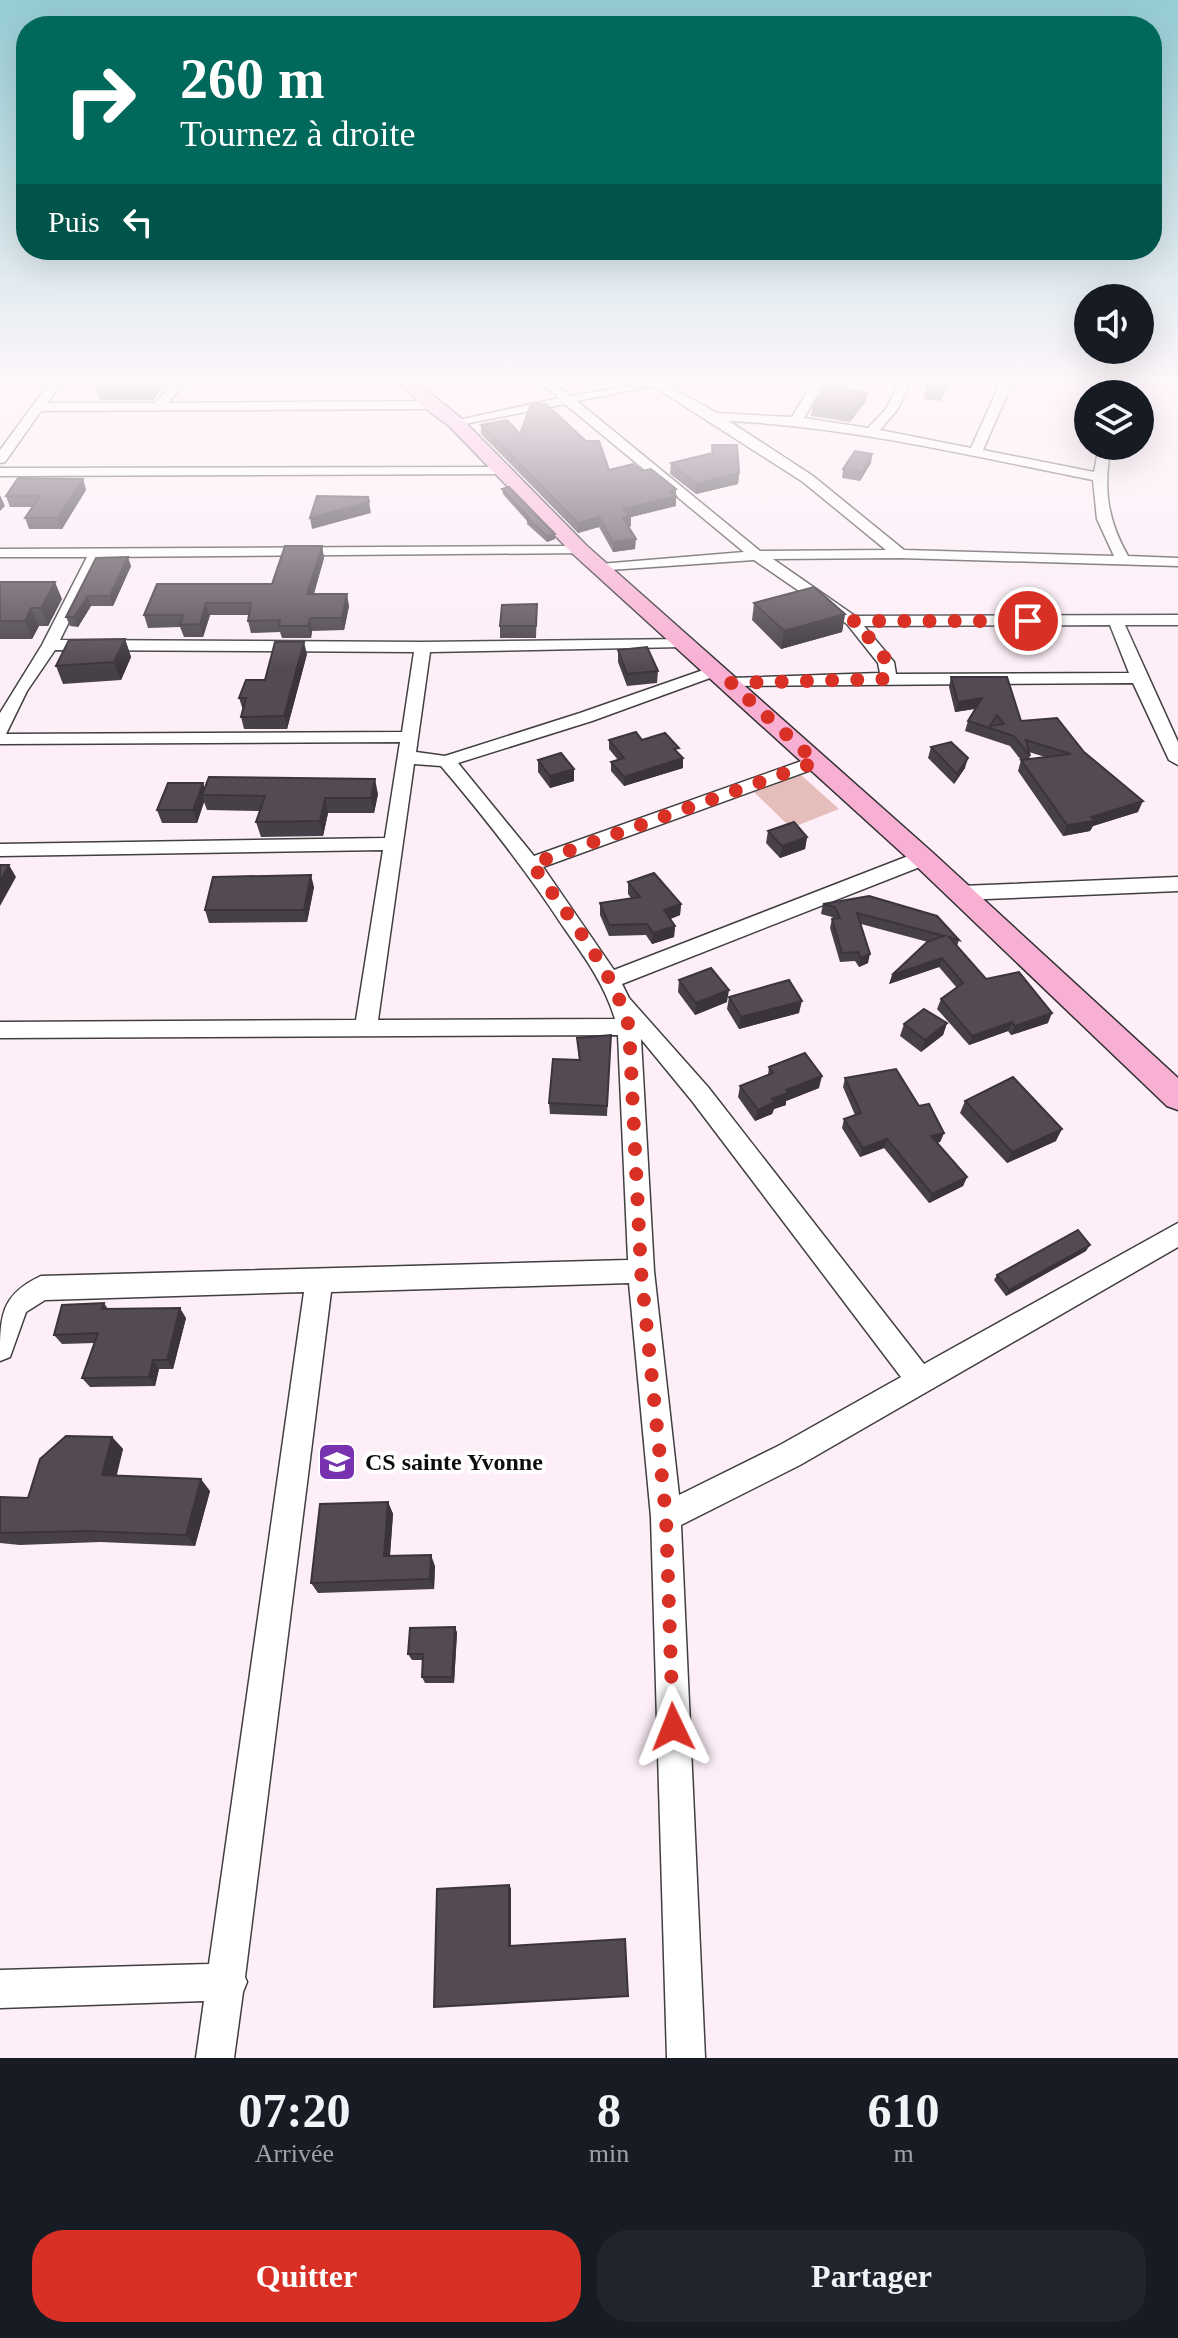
<!DOCTYPE html>
<html lang="fr">
<meta charset="utf-8">
<style>
:root{--surface:#171b24;--page:#20242c;--text:#f1f3f6;--muted:#9ea1a6;--accent:#d93025}
body{margin:0;font-family:"Times New Roman",serif;background:var(--page);color:var(--text);height:100vh;display:flex;flex-direction:column;font-size:30px;white-space:nowrap}
*{box-sizing:border-box;margin:0}
p{font-size:26px;color:var(--muted)}
.icon{flex:none;width:44px;height:44px;fill:none;stroke:currentColor;stroke-width:2;stroke-linecap:round;stroke-linejoin:round}
.map{position:relative;height:2058px;overflow:hidden}
.sheet{display:flex;flex-direction:column;background:var(--surface);flex:1}
.sheet>*{flex:none}
.hud{position:absolute;left:16px;top:16px;width:1146px;height:244px;border-radius:32px;box-shadow:0 8px 32px #0002;background:#00695c;color:#fff;overflow:hidden}
.fabs{position:absolute;left:1074px;top:284px;display:grid;gap:16px}
.fabs a{display:grid;place-items:center;width:80px;height:80px;border-radius:50%;background:var(--surface);box-shadow:0 8px 32px #0002;font-size:40px}
.pin{position:absolute;display:grid;place-items:center;width:68px;height:68px;color:#fff;margin:-34px;border:4px solid #fff;border-radius:50%;box-shadow:0 2px 8px #0007}
.me{position:absolute;width:88px;margin:-44px;rotate:358deg;stroke-linejoin:round;filter:drop-shadow(0 0 6px #0008)}
.turn{display:flex;align-items:center;gap:28px;height:168px;padding:0 32px;font-size:36px}
.turn .icon{width:104px;height:104px;stroke-width:2.5}
.turn b{display:block;font-size:56px;line-height:68px}
.then{display:flex;align-items:center;height:76px;padding:0 32px;background:#0003;gap:16px;font-size:30px}
.eta{display:flex;justify-content:space-evenly;align-items:center;height:136px;text-align:center}
.eta b{font-size:48px;font-weight:800;line-height:56px}
.primary-button{display:flex;gap:16px;margin-top:auto;padding:16px 32px}
.primary-button a{flex:1;height:92px;border-radius:32px;background:var(--accent);color:#fff;font-size:32px;font-weight:800;line-height:92px;text-align:center}
.primary-button a+a{background:var(--page);color:var(--text)}
.map>svg:first-child{display:block}
.green{fill:#e5bebb}
.lines{fill:none;stroke-linecap:round;stroke-linejoin:round}
.street-casing{stroke:#404040;stroke-width:3}
.secondary-casing{stroke:#2f2f2f;stroke-width:3}
.street{fill:#fff;fill-rule:evenodd}
.secondary{fill:#f8afd4;fill-rule:evenodd}
.wall{fill:#484048;fill-rule:evenodd}
.shaded-wall{fill:#3b343b}
.building{fill:#544a54;stroke:#3b343b;stroke-width:2;fill-rule:evenodd}
.route{stroke:#d93025;stroke-width:14;stroke-dasharray:0 25.2}
.labels{text-anchor:middle;stroke-width:8;stroke-linejoin:round;paint-order:stroke}
.near-poi-label{font-size:24px;font-weight:bold;fill:#0d0d0d;stroke:#fff;text-anchor:start}
</style>
<div class="map">
<svg width="1178" height="2058" viewBox="0 0 1178 2058">
<rect width="100%" height="100%" fill="#fdeef7"/>
<path class="green" d="M801,775L839,809L791,828L754,792Z"/>
<g class="lines">
<defs>
<g id="street">
<path d="M51,381H63L47,403H155L175,381H187L168,403L431,401L437,405L431,409L41,411L5,462L0,463V450Z"/>
<path d="M539,381H552L570,396L660,381L717,413L792,417L813,381H825L804,418L868,428L886,409L900,381H912L897,410L880,430L971,448L1001,381H1013L983,450L1094,472L1099,446H1111C1103,488 1107,519 1128,556L1178,558V566L900,558L773,559L855,616L1178,615V625H1125L1178,742V765L1169,760L1133,683L725,686L723,683L725,680L731,678L880,673L878,663L847,624L754,560L595,571L593,568L600,564L744,552L565,404L455,426L449,422L559,398ZM653,386L803,482L886,550L760,551L577,401ZM729,421C852,427 972,456 1093,480L1097,519L1114,556L904,550L813,476ZM1110,625L1129,673L896,674L894,662L864,626Z"/>
<path d="M1115,381H1127L1124,394H1112Z"/>
<path d="M509,467L511,470L504,474L0,476V468Z"/>
<path d="M580,546L587,550L585,553L101,557L60,640L423,642L688,639V645L682,647L430,652L416,752L445,756L580,713L709,668H721V674L592,721L458,763L534,856L810,758H822L825,762L822,766L543,867L614,970L916,853H930L933,858L930,863L622,984L629,998L708,1087L924,1364L1178,1223V1247L800,1465L681,1525L705,2058H667L651,1517L629,1283L331,1292L245,1977L247,1982L243,1992L234,2058H196L204,2001L0,2008V1970L209,1964L304,1292L45,1300L26,1312L10,1357L0,1361C0,1316 0,1295 41,1276L628,1260L618,1035L0,1038V1022L356,1020L383,850L0,856V844L385,838L400,742L0,744V713L42,645L87,557H0V549ZM55,650L414,652L402,732L6,734L27,691ZM414,764L441,766C485,818 527,871 564,928C584,956 605,985 615,1019L378,1020ZM641,1039L692,1101L901,1377L780,1445L679,1495L654,1271Z"/>
<path d="M1178,877V891L961,900L951,893L961,886Z"/>
</g>
<path id="secondary" d="M398,381H415L461,418L587,546L932,852L1178,1078V1110L1167,1106L914,864L573,554L449,426L425,408Z"/>
</defs>
<use href="#street" class="street-casing"/>
<use href="#secondary" class="secondary-casing"/>
<use href="#street" class="street"/>
<use href="#secondary" class="secondary"/>
</g>
<g class="wall">
<path d="M97,381H166L154,400H100L95,385Z"/>
<path d="M827,381H851L848,389L867,393L866,401L850,422L811,416L812,407L829,384H827Z"/>
<path d="M950,381L941,401L923,399L926,386Z"/>
<path d="M481,425L520,434L609,470L642,471L676,489V506L631,517V526L629,527L635,549L613,552L599,527L578,533L481,434Z"/>
<path d="M712,445L739,473L738,484L696,494L670,474L671,463L711,453Z"/>
<path d="M872,454L871,463L860,481L842,478L843,469Z"/>
<path d="M83,479L86,490L62,529H29L25,518L32,507H10L6,496Z"/>
<path d="M502,489L555,539L547,542L527,524V521L503,494Z"/>
<path d="M322,546L324,558L314,594L349,606L344,630L312,631L311,638H282L280,632L251,633L248,621L249,615H210L203,637H184L180,627L148,628L144,615L272,584Z"/>
<path d="M96,558L131,566L113,606H91L78,627L70,626L66,617Z"/>
<path d="M0,582L62,599L48,626H39L32,639H0Z"/>
<path d="M754,603L845,614L842,632L781,649L752,620Z"/>
<path d="M537,604L536,638H500V626Z"/>
<path d="M125,639L131,657L121,680L63,684L56,666Z"/>
<path d="M618,650L658,671L657,683L627,686L618,662Z"/>
<path d="M307,654L287,729H244L241,717L243,710L239,698L265,680Z"/>
<path d="M951,677L1021,721L1084,752L1138,812L1093,826L1090,831L1063,836L1018,771L1021,760L1010,746L965,731L968,721L975,709L955,712L949,687ZM1029,752L1045,757L1029,759L1030,756Z"/>
<path d="M609,740H642L679,754L683,768L624,786L611,771V762L618,760L609,749Z"/>
<path d="M931,747L965,768L954,784L928,758Z"/>
<path d="M538,760L574,781L550,788L538,772Z"/>
<path d="M203,783L204,789L378,794L374,813H328L323,836L261,837L256,822L260,811L207,810L204,802L197,823H162L157,810Z"/>
<path d="M768,831L807,837L805,849L780,858L766,843Z"/>
<path d="M628,882L681,904L680,915L670,919L675,926L674,937L652,944L646,935L609,936L600,915V903L631,898L628,894Z"/>
<path d="M314,887L307,922L209,923L205,910Z"/>
<path d="M823,904L959,940L957,946L986,979L1048,1023L1011,1035L1008,1031L969,1045L937,1009L941,999L957,988L939,967L889,984L928,942L861,924L868,963L859,967L855,961L840,962L830,928L832,919L833,918L832,917L821,914Z"/>
<path d="M679,980L727,1002L695,1015L678,992Z"/>
<path d="M729,997L799,1013L739,1029L727,1009Z"/>
<path d="M947,1023L943,1035L921,1052L900,1036L904,1024Z"/>
<path d="M611,1035L607,1116L550,1114L549,1103L579,1060L577,1038Z"/>
<path d="M769,1067L819,1088L786,1101V1105L774,1109L772,1114L755,1121L738,1097L740,1086L768,1075Z"/>
<path d="M845,1078L919,1106L944,1133L940,1142L937,1143L967,1177L963,1186L929,1203L884,1148L860,1157L842,1128L844,1119L855,1115L843,1087Z"/>
<path d="M965,1101L1056,1141L1007,1163L960,1113Z"/>
<path d="M1086,1251L1006,1296L994,1280L997,1275Z"/>
<path d="M104,1303L108,1309L186,1318L173,1369H159L155,1386L90,1387L82,1378L95,1343L62,1344L54,1335Z"/>
<path d="M112,1437L123,1449L116,1475L210,1491L195,1546L100,1542L20,1545L0,1543V1497L28,1498Z"/>
<path d="M388,1502L393,1514L390,1556L435,1566L434,1589L318,1593L311,1583Z"/>
<path d="M455,1627L457,1633L454,1683H425L422,1677L423,1660H412L408,1654Z"/>
</g>
<g class="shaded-wall">
<path d="M152,381H166L154,400L150,385Z"/>
<path d="M947,381H950L941,401L944,389Z"/>
<path d="M867,393L866,401L850,422L851,414Z"/>
<path d="M872,454L871,463L860,481L862,472Z"/>
<path d="M739,473L738,484L696,494V484Z"/>
<path d="M83,479L86,490L62,529L58,518Z"/>
<path d="M676,489V506L631,517V526L623,528V509Z"/>
<path d="M0,495L5,506L0,511Z"/>
<path d="M369,502L371,513L312,529L310,518Z"/>
<path d="M599,517V527L578,533V523Z"/>
<path d="M555,534V539L547,542V536Z"/>
<path d="M636,539L635,549L613,552V542Z"/>
<path d="M322,546L324,558L310,606L307,594Z"/>
<path d="M128,557L131,566L113,606L110,596Z"/>
<path d="M55,582L62,599L48,626L41,608Z"/>
<path d="M347,594L349,606L344,630L342,618Z"/>
<path d="M88,596L91,606L78,627L74,617Z"/>
<path d="M206,603L210,615L203,637L200,624Z"/>
<path d="M31,608L39,626L32,639L25,621Z"/>
<path d="M845,614L842,632L781,649L784,631Z"/>
<path d="M310,618L312,631L311,638L308,626Z"/>
<path d="M125,639L131,657L121,680L114,662Z"/>
<path d="M304,642L307,654L287,729L284,716Z"/>
<path d="M982,698L979,708L955,712L958,702Z"/>
<path d="M683,758V768L624,786V777Z"/>
<path d="M968,758L965,768L954,784L957,774Z"/>
<path d="M574,769V781L550,788V776Z"/>
<path d="M375,779L378,794L374,813L371,798Z"/>
<path d="M203,783L207,795H202L204,802L197,823L193,810Z"/>
<path d="M325,798L328,813L323,836L320,821Z"/>
<path d="M1143,801L1138,812L1093,826L1090,831L1063,836L1067,825Z"/>
<path d="M807,837L805,849L780,858L782,846Z"/>
<path d="M9,865L16,877L0,906V882Z"/>
<path d="M311,875L314,887L307,922L304,910Z"/>
<path d="M681,904L680,915L663,922L664,910Z"/>
<path d="M675,926L674,937L652,944L653,933Z"/>
<path d="M870,954L868,963L859,967L861,958Z"/>
<path d="M942,958L939,967L889,984L892,975Z"/>
<path d="M729,990L727,1002L695,1015L696,1003Z"/>
<path d="M802,1001L799,1013L739,1029L741,1017Z"/>
<path d="M1052,1013L1048,1023L1011,1035L1015,1026Z"/>
<path d="M1012,1022L1008,1031L969,1045L972,1036Z"/>
<path d="M947,1023L943,1035L921,1052L925,1040Z"/>
<path d="M822,1076L819,1088L786,1101V1105L774,1109L772,1114L755,1121L758,1110L772,1099L786,1090Z"/>
<path d="M1062,1129L1056,1141L1007,1163L1012,1152Z"/>
<path d="M944,1133L940,1142L927,1145L931,1136Z"/>
<path d="M887,1139L884,1148L860,1157L863,1148Z"/>
<path d="M967,1177L963,1186L929,1203L932,1194Z"/>
<path d="M1090,1245L1086,1251L1006,1296L1009,1290Z"/>
<path d="M180,1308L186,1318L173,1369L167,1360Z"/>
<path d="M153,1360L159,1369L155,1386L149,1377Z"/>
<path d="M112,1437L123,1449L114,1487L102,1475Z"/>
<path d="M201,1479L210,1491L195,1546L186,1535Z"/>
<path d="M388,1502L393,1514L389,1567L384,1556Z"/>
<path d="M431,1555L435,1566L434,1589L430,1579Z"/>
<path d="M455,1627L457,1633L454,1683L452,1677Z"/>
<path d="M509,1885L511,1888V1947L509,1946Z"/>
</g>
<g class="building">
<path d="M97,381H152L150,385H95Z"/>
<path d="M831,381H849L846,389L867,393L851,414L812,407Z"/>
<path d="M928,381H947L944,389L926,386Z"/>
<path d="M531,404H546L586,441H599L609,470L633,464L642,471L651,469L676,489L670,491L676,496L623,509L631,516L623,518L636,539L613,542L599,517L578,523L481,425L507,420L520,434Z"/>
<path d="M712,445H737L739,473L696,484L671,463L713,453Z"/>
<path d="M855,451L872,454L862,472L843,469Z"/>
<path d="M18,478L83,479L58,518H25L40,496H6Z"/>
<path d="M509,487L555,534L547,536L527,518H529L502,489Z"/>
<path d="M317,496L368,497L369,502L310,518Z"/>
<path d="M285,546H322L307,594H347L342,618H310L308,626H279L280,620L248,621L251,603H206L200,624L180,625L183,615H144L157,584H272Z"/>
<path d="M128,557L110,596H88L74,617H66L96,558Z"/>
<path d="M0,582H55L41,608H31L25,621H0Z"/>
<path d="M814,587L845,614L784,631L754,603Z"/>
<path d="M537,604L536,626H500L502,605Z"/>
<path d="M125,639L114,662L56,666L69,640Z"/>
<path d="M275,642H304L284,716L241,717L246,698H239L246,680H265Z"/>
<path d="M647,647L658,671L627,674L618,650Z"/>
<path d="M951,677H1007L1021,721L1057,718L1084,752L1143,801L1091,817L1095,821L1067,825L1021,760L1071,754L1026,740L1030,756L1014,736L968,721L982,698L958,702ZM997,715L1004,724L990,726Z"/>
<path d="M636,732L642,740L665,733L679,748L674,749L683,758L624,777L611,762L624,758L609,740Z"/>
<path d="M951,742L968,758L957,774L931,747Z"/>
<path d="M561,753L574,769L550,776L538,760Z"/>
<path d="M209,777L375,779L371,798H325L320,821L256,822L265,796L202,795Z"/>
<path d="M168,783H203L193,810H157Z"/>
<path d="M794,822L807,837L782,846L768,831Z"/>
<path d="M0,865H9L0,882Z"/>
<path d="M654,873L681,904L664,910L675,926L653,933L647,924L609,925L600,903L640,897L628,882Z"/>
<path d="M311,875L304,910H205L213,877Z"/>
<path d="M869,896L937,916L959,940L949,937L986,979L1019,972L1052,1013L1015,1026L1012,1022L972,1036L941,999L963,983L942,958L892,975L927,942L944,936L857,913L870,954L861,958L858,952L842,953L832,919L840,918L835,907L823,904Z"/>
<path d="M711,968L729,990L696,1003L679,980Z"/>
<path d="M789,980L802,1001L741,1017L729,997Z"/>
<path d="M924,1009L947,1023L925,1040L904,1024Z"/>
<path d="M611,1035L607,1106L549,1103L553,1059L580,1060L577,1038Z"/>
<path d="M805,1053L822,1076L786,1090L788,1093L772,1099L775,1102L758,1110L740,1086L773,1073L769,1067Z"/>
<path d="M896,1069L919,1106L929,1104L944,1133L931,1136L967,1177L932,1194L887,1139L863,1148L844,1119L861,1113L845,1078Z"/>
<path d="M1013,1077L1062,1129L1012,1152L965,1101Z"/>
<path d="M1078,1230L1090,1245L1009,1290L997,1275Z"/>
<path d="M104,1303L102,1309L180,1308L167,1360H153L149,1377L82,1378L98,1333L54,1335L62,1305Z"/>
<path d="M66,1436L112,1437L102,1475L201,1479L186,1535L88,1531L0,1533V1497L28,1498L40,1459Z"/>
<path d="M388,1502L384,1556L431,1555L430,1579L311,1583L320,1504Z"/>
<path d="M455,1627L452,1677H422L423,1654H408L410,1628Z"/>
<path d="M509,1885V1946L625,1939L628,1996L434,2007L437,1889Z"/>
</g>
<linearGradient id="sky" x2="0" y2="1"><stop stop-color="#95ccd4"/><stop offset="0.57" stop-color="#fef7fb"/><stop offset="1" stop-color="#fef7fb" stop-opacity="0"/></linearGradient>
<rect width="1178" height="669" fill="url(#sky)"/>
<g class="lines">
<path class="route" d="M673,1727L666,1517L641,1271L629,1027C612,967 567,916 532,864L816,762L731,683L885,679C896,658 865,635 852,621H1028"/>
</g>
<defs>
<symbol id="school-square" viewBox="-11 -11 22 22"><rect x="-9" y="-9" width="18" height="18" rx="4" fill="#7832b0" stroke="#fff"/><path d="M0-5L7-2L0 1L-7-2ZM-4 1L0 2.5L4 1V4Q0 6-4 4Z" fill="#fff"/></symbol>
</defs>
<g fill-rule="evenodd">
<use href="#school-square" x="315" y="1440" width="44" height="44"/>
</g>
<g class="labels">
<g class="near-poi-label">
<text x="365" y="1470">CS sainte Yvonne</text>
</g>
</g>
</svg>
<div class="fabs">
<a><svg class="icon" aria-label="sound" viewBox="0 0 24 24"><path d="M4 9h4l5-4v14l-5-4H4zM17 9q2 3 0 6"/></svg></a>
<a><svg class="icon" aria-label="layers" viewBox="0 0 24 24"><path d="M12 4l9 5-9 5-9-5zM3 14l9 5 9-5"/></svg></a>
</div>
<div class="pin" style="left:1028px;top:621px;background:#d93025"><svg class="icon" aria-label="arrive" viewBox="0 0 24 24"><path d="M6 21V4h12l-3 4 3 4H6"/></svg></div>
<svg class="me" style="left:673px;top:1727px" viewBox="-20 -20 40 40"><path d="M0-17L14 15 0 8-14 15z" fill="#d93025" stroke="#fff" stroke-width="4"/></svg>
<div class="hud">
<div class="turn"><svg class="icon" aria-label="right" viewBox="0 0 24 24"><path d="M7 20v-9h11M14 6l5 5-5 5"/></svg><div><b>260 m</b>Tournez à droite</div></div>
<div class="then">Puis<svg class="icon" aria-label="left" viewBox="0 0 24 24"><path d="M17 20v-9H6M10 6l-5 5 5 5"/></svg></div>
</div>
</div>
<section class="sheet">
<div class="eta">
<div><b>07:20</b><p>Arrivée</p></div>
<div><b>8</b><p>min</p></div>
<div><b>610</b><p>m</p></div>
</div>
<div class="primary-button"><a>Quitter</a><a>Partager</a></div>
</section>
